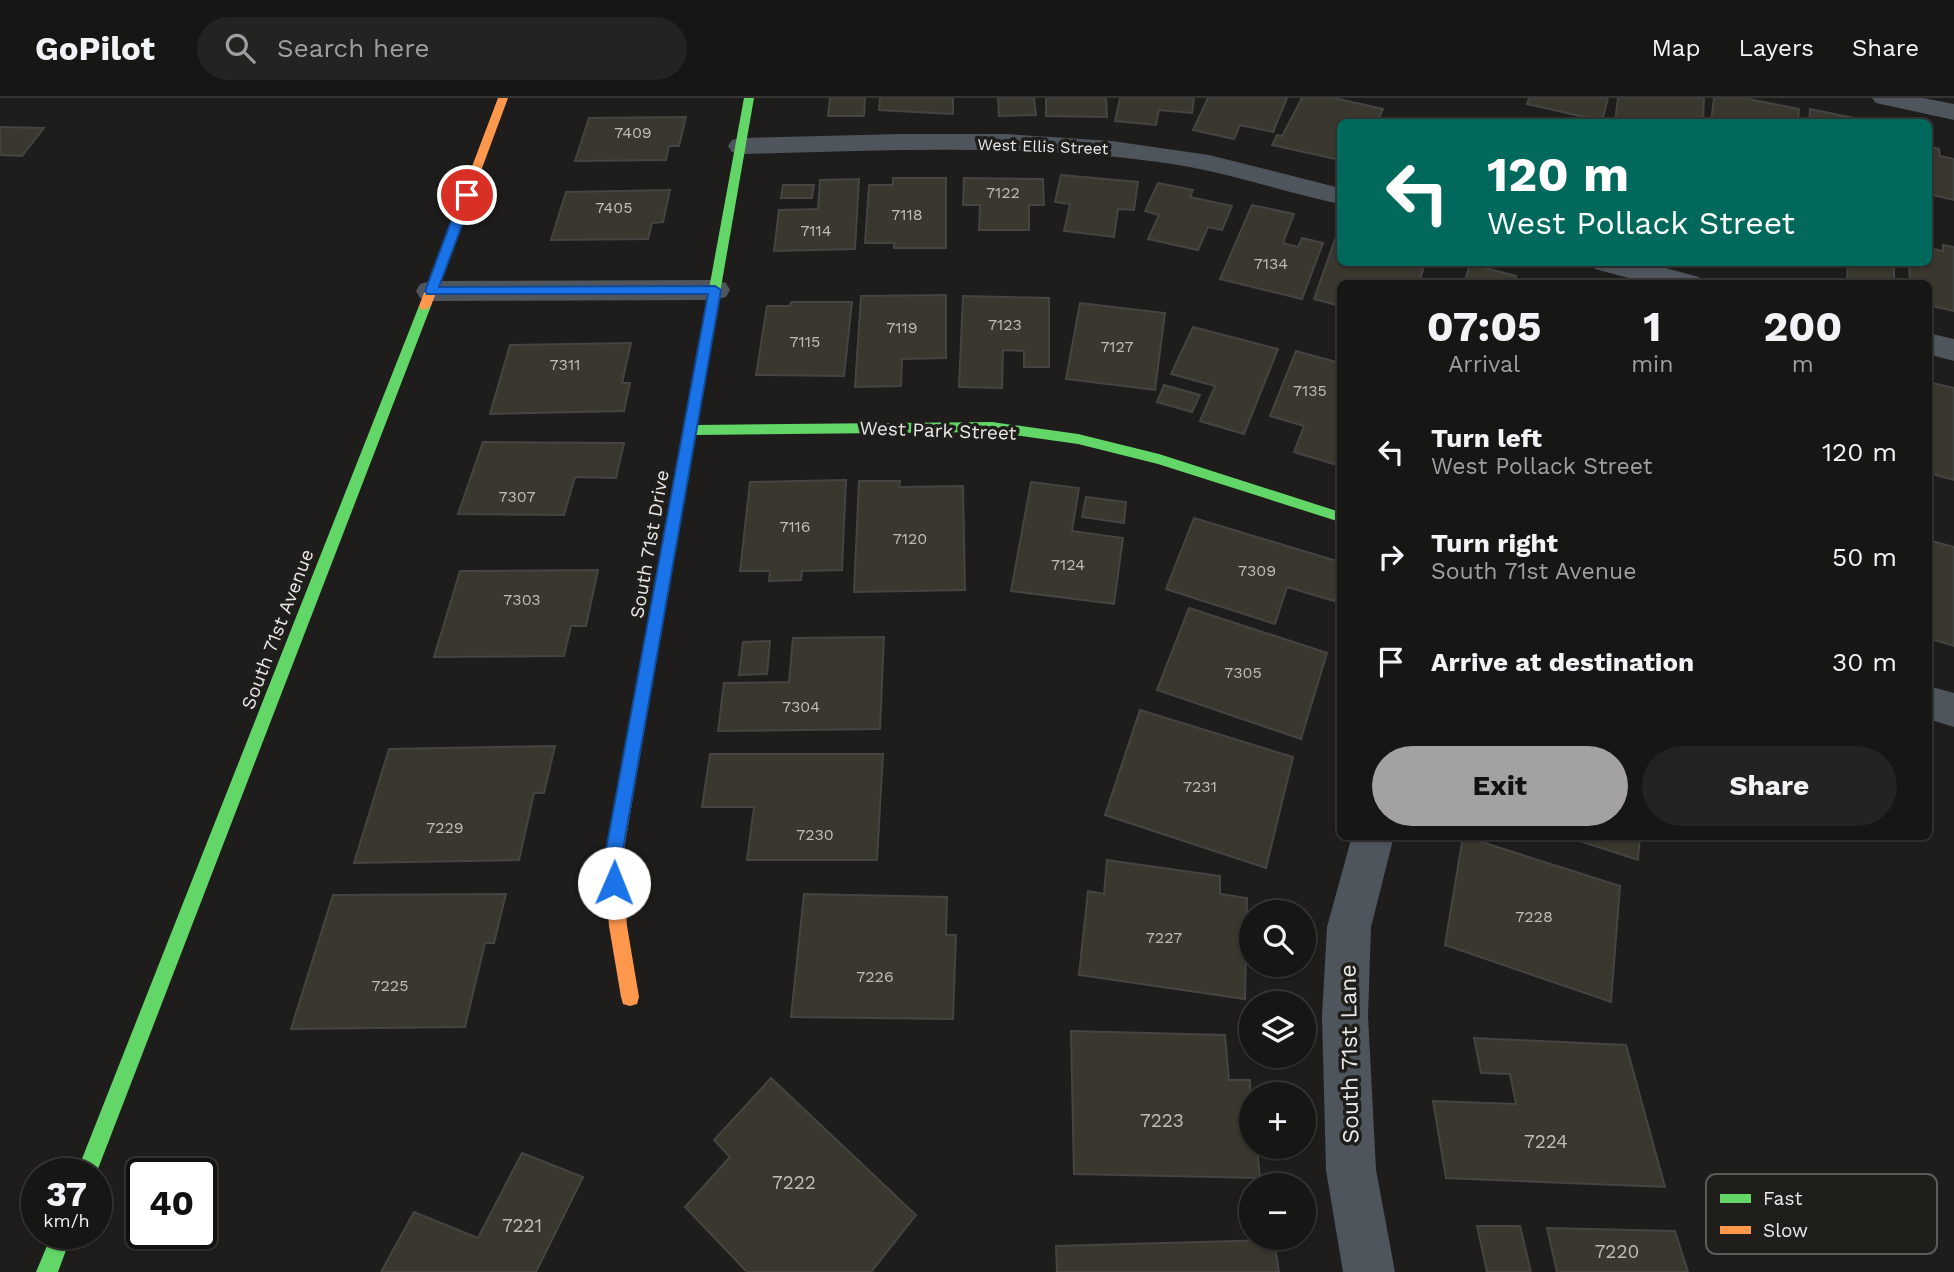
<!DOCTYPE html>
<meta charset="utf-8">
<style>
:root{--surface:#161615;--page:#232322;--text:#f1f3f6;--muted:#9e9fa0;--line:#353534;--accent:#a3a2a0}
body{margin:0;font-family:"Work Sans",sans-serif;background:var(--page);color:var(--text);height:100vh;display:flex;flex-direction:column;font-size:26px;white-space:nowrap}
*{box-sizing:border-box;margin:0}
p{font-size:23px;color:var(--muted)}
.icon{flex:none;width:38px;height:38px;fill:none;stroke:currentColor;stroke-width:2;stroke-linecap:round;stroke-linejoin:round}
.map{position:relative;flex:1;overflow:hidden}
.panel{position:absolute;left:1337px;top:182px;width:595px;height:560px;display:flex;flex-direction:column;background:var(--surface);border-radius:10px;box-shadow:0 2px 5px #0004,0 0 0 2px var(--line)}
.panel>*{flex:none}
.banner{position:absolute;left:1337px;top:21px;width:595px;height:147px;border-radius:10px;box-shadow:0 2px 5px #0004,0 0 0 2px var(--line);background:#00695c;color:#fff;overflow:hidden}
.controls{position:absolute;left:1239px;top:802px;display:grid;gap:14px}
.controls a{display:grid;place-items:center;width:77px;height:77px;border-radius:50%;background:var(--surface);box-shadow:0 2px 5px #0004,0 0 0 2px var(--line);font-size:35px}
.speed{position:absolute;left:21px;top:1060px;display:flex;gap:14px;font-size:35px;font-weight:700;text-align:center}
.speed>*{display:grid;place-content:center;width:91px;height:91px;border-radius:50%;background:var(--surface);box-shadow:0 2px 5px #0004,0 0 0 2px var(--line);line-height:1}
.speed small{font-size:18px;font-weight:400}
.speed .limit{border:4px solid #111;border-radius:10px;background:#fff;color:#111}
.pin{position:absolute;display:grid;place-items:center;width:60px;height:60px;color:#fff;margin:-30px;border:4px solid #fff;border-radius:50%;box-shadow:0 2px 7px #0007}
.me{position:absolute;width:77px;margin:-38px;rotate:1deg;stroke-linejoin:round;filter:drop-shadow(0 0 5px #0008)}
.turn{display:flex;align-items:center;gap:24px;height:147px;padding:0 35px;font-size:32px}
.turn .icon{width:91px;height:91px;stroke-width:2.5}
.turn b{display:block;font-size:49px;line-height:60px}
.eta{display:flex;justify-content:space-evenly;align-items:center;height:119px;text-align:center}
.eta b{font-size:42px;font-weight:700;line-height:49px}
.primary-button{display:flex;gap:14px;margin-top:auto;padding:14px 35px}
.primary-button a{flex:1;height:80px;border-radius:42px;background:var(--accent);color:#111;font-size:28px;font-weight:700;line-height:80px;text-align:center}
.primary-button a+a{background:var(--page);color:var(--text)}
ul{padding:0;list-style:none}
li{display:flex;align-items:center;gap:21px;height:105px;padding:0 35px}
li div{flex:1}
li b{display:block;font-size:26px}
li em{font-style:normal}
header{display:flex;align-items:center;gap:42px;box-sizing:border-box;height:98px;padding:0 35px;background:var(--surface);border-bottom:2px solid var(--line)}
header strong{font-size:33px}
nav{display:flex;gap:38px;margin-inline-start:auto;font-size:24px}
.search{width:490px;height:63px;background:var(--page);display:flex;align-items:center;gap:18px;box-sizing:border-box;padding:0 24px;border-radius:38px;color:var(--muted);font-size:26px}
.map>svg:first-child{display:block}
.building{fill:#3a372e;stroke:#444442;stroke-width:2}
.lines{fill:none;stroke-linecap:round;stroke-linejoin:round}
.street{fill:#4f555c;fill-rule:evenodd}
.fast{fill:#63d668;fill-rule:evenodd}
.slow{fill:#ff974d;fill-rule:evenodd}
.route{fill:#1a73e8;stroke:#114b97;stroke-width:2}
.labels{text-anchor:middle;stroke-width:7;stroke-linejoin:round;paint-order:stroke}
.number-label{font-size:16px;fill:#bebcb9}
.far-street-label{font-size:16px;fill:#eae9e7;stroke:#1f1e1b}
.street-label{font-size:19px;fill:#eae9e7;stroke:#1f1e1b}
.near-number-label{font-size:19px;fill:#bebcb9}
.near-street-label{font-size:23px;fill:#eae9e7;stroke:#1f1e1b}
.key{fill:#1f1e1b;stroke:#5c5b58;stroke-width:2}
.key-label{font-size:19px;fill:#eae9e7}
</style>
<header>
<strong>GoPilot</strong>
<div class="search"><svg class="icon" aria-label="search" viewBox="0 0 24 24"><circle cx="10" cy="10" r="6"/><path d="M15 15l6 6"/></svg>Search here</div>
<nav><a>Map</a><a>Layers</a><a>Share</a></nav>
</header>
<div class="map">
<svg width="1954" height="1174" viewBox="0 0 1954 1174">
<rect width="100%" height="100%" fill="#1e1d1c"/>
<g class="building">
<path d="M830,0H865L864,18H828Z"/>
<path d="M880,0H953V16L879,12Z"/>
<path d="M998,0H1034L1036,17L999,18Z"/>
<path d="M1046,0H1106L1107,19L1046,18Z"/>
<path d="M1120,0H1194L1192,15L1159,12L1156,27L1115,23Z"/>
<path d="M1208,0H1287L1273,34L1240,27L1234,41L1193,32Z"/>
<path d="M1302,0H1334L1383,11L1377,24H1340V62L1272,47L1277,37L1282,38Z"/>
<path d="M1529,0H1608L1602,23L1527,6Z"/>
<path d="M1618,0H1704L1703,24H1615Z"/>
<path d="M1714,0H1744L1799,11L1798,24H1711Z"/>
<path d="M1810,11L1873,24H1809Z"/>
<path d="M686,19L679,48H669L666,62L575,63L589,20Z"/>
<path d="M0,29L44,30L22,58L0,57Z"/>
<path d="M1928,48L1939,51L1940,58L1954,61V102L1928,96Z"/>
<path d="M1061,77L1138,84L1134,112L1118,111L1114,139L1064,133L1070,106L1055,104Z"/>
<path d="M893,80H946V150H894V145H865L869,87H893Z"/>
<path d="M964,80L1043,81L1044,107H1029V132H979L980,107H963Z"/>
<path d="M859,81L855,151L774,153L779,112L818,111L820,82Z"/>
<path d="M1158,85L1193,92L1190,99L1232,108L1222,132L1208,129L1198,152L1148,141L1159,117L1145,113Z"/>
<path d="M783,87H814L812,100H781Z"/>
<path d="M670,92L663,124L652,125L648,141L551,142L566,94Z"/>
<path d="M1252,107L1294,116L1283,145L1298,149L1302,140L1323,145L1302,201L1220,181Z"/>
<path d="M1338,133L1340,134V164H1425L1419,186H1340V208L1314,201Z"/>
<path d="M1943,147L1954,149V213L1928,207V186H1910L1909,164H1928V150L1943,153Z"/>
<path d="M1848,164H1894V186H1847Z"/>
<path d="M1470,166L1516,178L1514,186H1464Z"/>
<path d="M946,197V260L902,261L901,288L855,289L861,198Z"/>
<path d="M963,198L1049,200V269H1024V253L1003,252L1002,290L959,289Z"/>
<path d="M791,204H852L844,278L756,277L767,208H790Z"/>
<path d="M1080,205L1165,215L1155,292L1066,281Z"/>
<path d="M1193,229L1278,251L1244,336L1200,323L1215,288L1171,276Z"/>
<path d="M631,245L622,285H630L624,313L490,316L510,247Z"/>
<path d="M1296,253L1340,265V368L1294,354L1304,328L1270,318Z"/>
<path d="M1928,284L1954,290V382L1928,375Z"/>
<path d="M1164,287L1200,297L1192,314L1157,304Z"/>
<path d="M483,344L624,345L616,380L575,379L564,417L458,416Z"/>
<path d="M846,382L842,472L802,473L801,482L769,483L770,473H740L750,384Z"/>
<path d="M859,383H900L899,389L963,388L965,492L854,494Z"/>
<path d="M1031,384L1079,390L1072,433L1123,440L1114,506L1011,493Z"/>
<path d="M1086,399L1126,404L1124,425L1082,419Z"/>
<path d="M1194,420L1340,464V480L1334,503L1287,489L1275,526L1166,491Z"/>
<path d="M1928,442L1954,449V548L1928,540Z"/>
<path d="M598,472L586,528H571L564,558L434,559L460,473Z"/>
<path d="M1189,510L1327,555L1301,641L1157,592Z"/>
<path d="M884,539L880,631L718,633L724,585L789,584L793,540Z"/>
<path d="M770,543L767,576L739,577L743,544Z"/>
<path d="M1140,612L1293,659L1266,770L1105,717Z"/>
<path d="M555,648L544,695H534L519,762L354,765L389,651Z"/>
<path d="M710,656H883L877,762H747L754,709H702Z"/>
<path d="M1463,738L1620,788L1611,904L1445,847Z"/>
<path d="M1564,738H1640L1638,762Z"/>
<path d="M1107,762L1220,778V796L1247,800L1245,901L1079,877L1088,793L1104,796Z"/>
<path d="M506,796L494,845H485L465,929L291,931L333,797Z"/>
<path d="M804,796L947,799L946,837H956L953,921L791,919Z"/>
<path d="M1071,933L1225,937L1229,982H1250L1251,1048H1257L1260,1080L1074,1076Z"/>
<path d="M1474,940L1626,947L1665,1089L1446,1080L1433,1003L1516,1006L1510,976L1481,975Z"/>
<path d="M771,980L916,1117L871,1174H747L685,1109L730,1059L714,1042Z"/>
<path d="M522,1055L583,1079L536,1174H381L414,1114L478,1140Z"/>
<path d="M1477,1128H1520L1531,1174H1487Z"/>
<path d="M1547,1130L1675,1133L1688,1174H1557Z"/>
<path d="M1274,1142L1279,1174H1057L1056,1148Z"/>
</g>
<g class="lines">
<g class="street">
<path d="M1872,0H1923L1954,6V22L1876,5Z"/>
<path d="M900,36H1006L1112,43L1209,57L1340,90V106C1282,94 1225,73 1165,65C1024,45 882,53 741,56L732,54L728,48L732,42L741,40Z"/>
<path d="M1591,164H1643L1699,179L1704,186H1651L1595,171Z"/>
<path d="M715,182L726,185L730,192L726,199L715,202L431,203L420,200L416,193L420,186L431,183Z"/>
<path d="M1928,235L1954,241V263L1928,256Z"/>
<path d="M1928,588L1954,595V629L1928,621Z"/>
<path d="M1352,738H1394L1371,829L1368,918L1376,1072L1395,1174H1343L1326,1072L1322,918L1327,829Z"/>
</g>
<g class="fast">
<path d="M744,0H754L697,327L992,324L1078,336L1159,356L1340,414V424L1158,366L1078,346L992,334L696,337L649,605L647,610L641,612L635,610L633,605Z"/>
<path d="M425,204L431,208L96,1076H76L419,208Z"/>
<path d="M52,1136H72L58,1174H36Z"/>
</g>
<g class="slow">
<path d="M498,0H508L431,208L425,212L421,211L419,208Z"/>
<path d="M641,598L647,600L649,605L622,763L627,828L639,899L637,906L630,908L623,906L621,899L609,828L604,763L633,605L635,600Z"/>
</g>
</g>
<path class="route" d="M467,93L473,97L439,189L715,188L721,192L621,763L623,785L621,791L614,793L608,791L604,763L708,196H427L425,193L461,97Z"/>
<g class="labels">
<g class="number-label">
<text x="633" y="40">7409</text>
<text x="1003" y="100">7122</text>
<text x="614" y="115">7405</text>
<text x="907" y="122">7118</text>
<text x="816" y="138">7114</text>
<text x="1271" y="171">7134</text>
<text x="1005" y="232">7123</text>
<text x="902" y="235">7119</text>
<text x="805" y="249">7115</text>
<text x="1117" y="254">7127</text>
<text x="565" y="272">7311</text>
<text x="1310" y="298">7135</text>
<text x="517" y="404">7307</text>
<text x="795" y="434">7116</text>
<text x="910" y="446">7120</text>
<text x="1068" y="472">7124</text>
<text x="1257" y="478">7309</text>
<text x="522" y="507">7303</text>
<text x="1243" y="580">7305</text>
<text x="801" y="614">7304</text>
<text x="1200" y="694">7231</text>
<text x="445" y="735">7229</text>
<text x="815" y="742">7230</text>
<text x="1534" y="824">7228</text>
<text x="1164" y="845">7227</text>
<text x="875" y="884">7226</text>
<text x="390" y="893">7225</text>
</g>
<g class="far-street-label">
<text transform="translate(1043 48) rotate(2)" y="6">West Ellis Street</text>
</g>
<g class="street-label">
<text transform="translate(938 332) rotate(2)" y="7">West Park Street</text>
<text transform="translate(649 446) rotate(-80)" y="7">South 71st Drive</text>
<text transform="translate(277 531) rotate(-69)" y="7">South 71st Avenue</text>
</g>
<g class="near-number-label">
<text x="1162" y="1029">7223</text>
<text x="1546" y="1050">7224</text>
<text x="794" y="1091">7222</text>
<text x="522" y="1134">7221</text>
<text x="1617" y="1160">7220</text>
</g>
<g class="near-street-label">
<text transform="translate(1349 956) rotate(-91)" y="8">South 71st Lane</text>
</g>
</g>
<rect x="1706" y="1076" width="231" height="80" rx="10" class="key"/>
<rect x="1720" y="1096" width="31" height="9" fill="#63d668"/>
<rect x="1720" y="1128" width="31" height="8" fill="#ff974d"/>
<g class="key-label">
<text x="1763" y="1107">Fast</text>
<text x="1763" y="1139">Slow</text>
</g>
</svg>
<div class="controls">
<a><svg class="icon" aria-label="search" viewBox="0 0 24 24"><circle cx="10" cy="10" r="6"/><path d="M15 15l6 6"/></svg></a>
<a><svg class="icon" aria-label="layers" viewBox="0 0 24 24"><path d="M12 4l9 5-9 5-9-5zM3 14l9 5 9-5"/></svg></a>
<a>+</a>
<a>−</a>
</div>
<div class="speed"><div>37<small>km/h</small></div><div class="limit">40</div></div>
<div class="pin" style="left:467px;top:97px;background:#d93025"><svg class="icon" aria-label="arrive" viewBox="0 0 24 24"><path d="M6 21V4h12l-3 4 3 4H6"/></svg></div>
<svg class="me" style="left:614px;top:785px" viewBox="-20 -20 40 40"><circle r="19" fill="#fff"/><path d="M0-13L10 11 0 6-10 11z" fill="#1a73e8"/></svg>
<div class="banner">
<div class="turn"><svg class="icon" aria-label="left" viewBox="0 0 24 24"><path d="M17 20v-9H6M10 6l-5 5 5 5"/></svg><div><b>120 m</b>West Pollack Street</div></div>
</div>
<section class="panel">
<div class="eta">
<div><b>07:05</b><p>Arrival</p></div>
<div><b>1</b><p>min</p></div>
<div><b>200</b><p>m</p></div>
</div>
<ul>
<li><svg class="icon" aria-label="left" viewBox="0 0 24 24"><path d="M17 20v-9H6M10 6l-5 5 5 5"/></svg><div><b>Turn left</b><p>West Pollack Street</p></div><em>120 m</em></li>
<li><svg class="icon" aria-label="right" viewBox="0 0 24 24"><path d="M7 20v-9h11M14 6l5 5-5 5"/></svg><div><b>Turn right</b><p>South 71st Avenue</p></div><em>50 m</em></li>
<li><svg class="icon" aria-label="arrive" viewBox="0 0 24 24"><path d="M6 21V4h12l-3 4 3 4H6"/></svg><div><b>Arrive at destination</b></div><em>30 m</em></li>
</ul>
<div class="primary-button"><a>Exit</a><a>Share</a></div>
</section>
</div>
